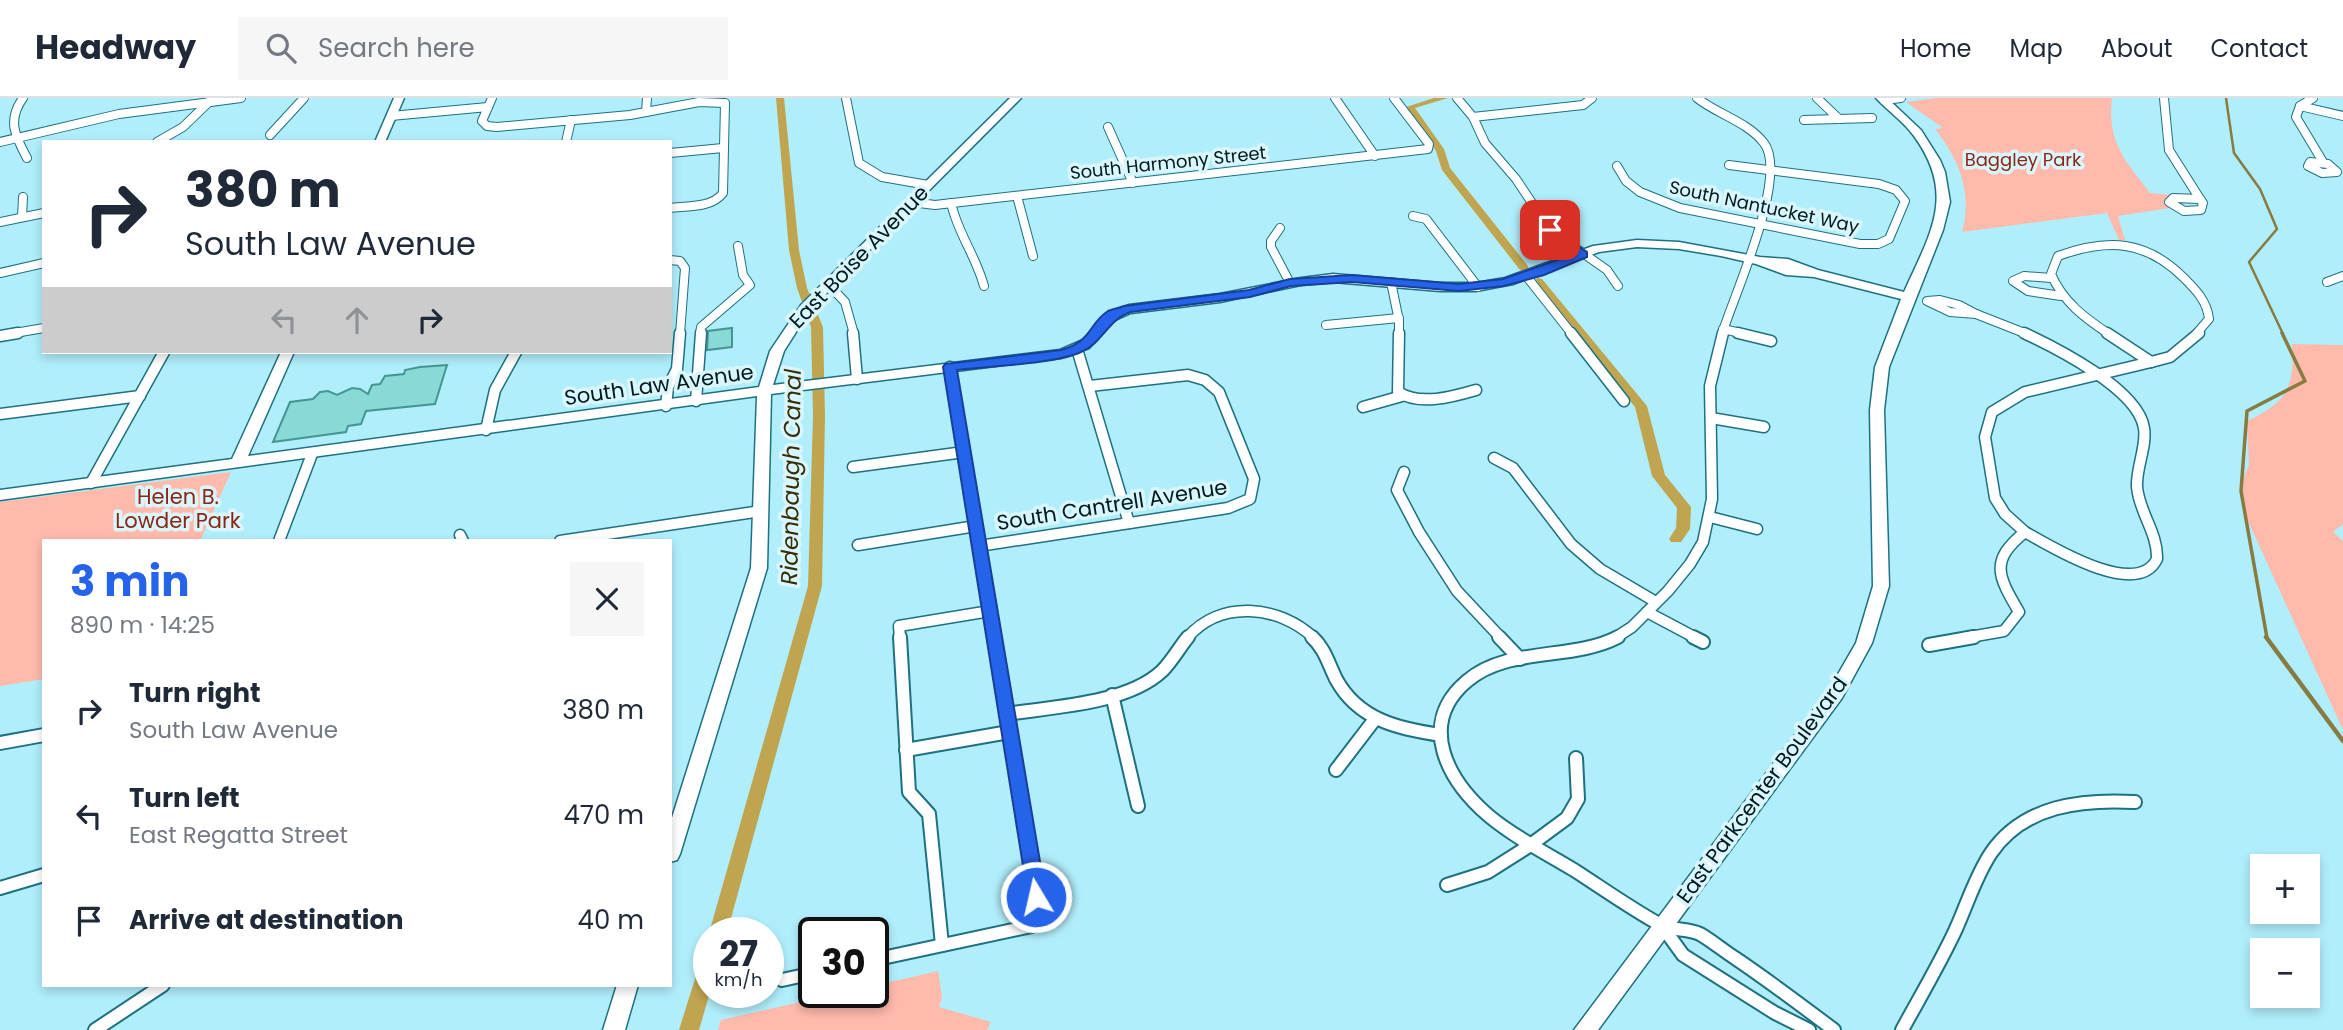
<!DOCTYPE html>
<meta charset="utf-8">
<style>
:root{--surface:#fff;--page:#f6f6f7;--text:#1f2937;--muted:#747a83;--line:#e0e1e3;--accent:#2563eb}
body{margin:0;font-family:Poppins,sans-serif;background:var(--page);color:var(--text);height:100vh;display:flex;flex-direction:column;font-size:26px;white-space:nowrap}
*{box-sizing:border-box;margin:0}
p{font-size:23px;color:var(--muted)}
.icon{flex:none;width:38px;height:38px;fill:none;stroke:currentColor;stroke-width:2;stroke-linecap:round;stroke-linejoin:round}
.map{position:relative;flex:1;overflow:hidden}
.sheet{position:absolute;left:42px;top:441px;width:630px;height:448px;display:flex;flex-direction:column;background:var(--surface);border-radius:0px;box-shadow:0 4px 10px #0003}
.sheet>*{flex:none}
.hud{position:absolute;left:42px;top:42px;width:630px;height:214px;border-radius:0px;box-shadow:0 4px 10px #0003;background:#fff;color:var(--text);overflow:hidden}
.tools{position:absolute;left:2250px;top:756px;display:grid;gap:14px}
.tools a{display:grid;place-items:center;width:70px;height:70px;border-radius:0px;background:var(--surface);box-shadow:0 4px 10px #0003;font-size:35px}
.speed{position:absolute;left:693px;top:819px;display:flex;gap:14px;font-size:35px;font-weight:700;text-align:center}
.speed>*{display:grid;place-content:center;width:91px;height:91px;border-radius:50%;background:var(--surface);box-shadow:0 4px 10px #0003;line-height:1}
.speed small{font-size:18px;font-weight:400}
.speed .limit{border:4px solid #111;border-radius:10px;background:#fff;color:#111}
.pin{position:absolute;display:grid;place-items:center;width:60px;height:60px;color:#fff;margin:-30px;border-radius:14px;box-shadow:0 4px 10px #0006}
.me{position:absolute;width:77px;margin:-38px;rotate:351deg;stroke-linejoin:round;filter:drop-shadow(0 0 5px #0008)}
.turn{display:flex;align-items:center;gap:24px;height:147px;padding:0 28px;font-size:32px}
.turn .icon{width:91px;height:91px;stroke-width:2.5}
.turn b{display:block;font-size:49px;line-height:60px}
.lanes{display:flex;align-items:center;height:66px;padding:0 28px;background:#0003;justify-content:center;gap:35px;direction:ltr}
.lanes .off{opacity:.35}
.round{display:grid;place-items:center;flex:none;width:74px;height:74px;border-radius:0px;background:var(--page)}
.headline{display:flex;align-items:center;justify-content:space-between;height:119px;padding:0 28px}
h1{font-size:42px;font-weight:700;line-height:52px;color:var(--accent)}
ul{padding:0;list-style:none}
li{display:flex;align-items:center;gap:21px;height:105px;padding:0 28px}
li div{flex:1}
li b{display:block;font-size:26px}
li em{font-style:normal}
header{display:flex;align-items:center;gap:42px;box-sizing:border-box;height:98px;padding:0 35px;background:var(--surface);border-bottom:2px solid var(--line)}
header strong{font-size:33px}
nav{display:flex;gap:38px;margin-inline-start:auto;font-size:24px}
.search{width:490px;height:63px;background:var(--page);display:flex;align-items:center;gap:18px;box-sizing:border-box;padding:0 24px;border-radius:0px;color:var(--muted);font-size:26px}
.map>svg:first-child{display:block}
.green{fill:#ffbaac}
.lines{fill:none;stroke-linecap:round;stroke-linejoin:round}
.stream-far2{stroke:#877b41;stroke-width:2.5}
.stream-far1{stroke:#877b41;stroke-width:3.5}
.stream{stroke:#877b41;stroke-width:4.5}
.canal{fill:#c0a550;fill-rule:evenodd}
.building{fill:#89dad6;stroke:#449692;stroke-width:2}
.street-far2-casing{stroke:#1d7180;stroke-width:10}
.street-far1-casing{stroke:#1d7180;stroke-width:13}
.street-casing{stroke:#1d7180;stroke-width:16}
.secondary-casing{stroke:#1d7180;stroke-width:3}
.street-far2{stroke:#fff;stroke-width:8}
.street-far1{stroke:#fff;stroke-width:10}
.street{stroke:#fff;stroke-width:12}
.secondary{fill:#fff;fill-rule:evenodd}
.route{fill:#2563eb;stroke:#184099;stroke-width:2}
.labels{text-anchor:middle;stroke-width:7;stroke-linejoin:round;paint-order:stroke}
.far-park-label{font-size:18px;fill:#8b2515;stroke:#d8f6fc}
.far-street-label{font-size:18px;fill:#02191e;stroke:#d8f6fc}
.street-label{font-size:21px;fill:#02191e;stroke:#d8f6fc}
.park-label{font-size:21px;fill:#8b2515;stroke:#d8f6fc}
.water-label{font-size:23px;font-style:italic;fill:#372c05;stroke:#d8f6fc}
</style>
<header>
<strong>Headway</strong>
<div class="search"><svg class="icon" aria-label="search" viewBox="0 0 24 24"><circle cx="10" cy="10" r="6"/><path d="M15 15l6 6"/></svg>Search here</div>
<nav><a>Home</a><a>Map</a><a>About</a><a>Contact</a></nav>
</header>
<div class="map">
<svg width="2343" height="932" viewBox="0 0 2343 932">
<rect width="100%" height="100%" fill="#b1eefb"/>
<g class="green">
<path d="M1937,0H2112C2107,45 2125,62 2150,95L2172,97L2164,103L2170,110L2118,118L2125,142H2119L2107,115L1962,134C1973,95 1959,61 1935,31L1943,30L1906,4Z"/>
<path d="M2292,246L2343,247V426L2333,434L2343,443V632L2244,414L2240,388L2249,367L2247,323C2287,304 2295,290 2292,246Z"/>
<path d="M231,374L200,443H44V581L0,588V404Z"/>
<path d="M938,873L942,899L939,909L991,924L987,932H718L721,922L844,894H873V888Z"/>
</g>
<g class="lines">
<path class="stream-far2" d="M2226,0L2234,55L2260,91L2277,131L2249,164L2283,236"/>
<path class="stream-far1" d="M2267,540L2241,393L2247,313L2305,283L2282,235"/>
<path class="stream" d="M2266,539L2343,643"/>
<g class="canal">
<path d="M776,0H784L799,152L807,190L823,229L825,318L822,488L727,835H709L808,488L813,318L811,229L797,190L789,152Z"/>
<path d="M1434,0H1448L1415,10L1444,51L1450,70L1528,168V172H1520L1442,72L1436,53L1406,9Z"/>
<path d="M1538,180L1542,181L1647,308L1665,377L1691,409L1690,431L1681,444H1671L1669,441L1676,430L1677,410L1652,378L1635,309L1534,185L1533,183Z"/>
<path d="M709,857L710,894L699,932H679L700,865L703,859Z"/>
</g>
</g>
<g class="building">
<path d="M732,230V249L707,252L708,233Z"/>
<path d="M447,267L435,306L366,313L361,326L348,328L346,334L273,344L290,304L313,301L320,294L328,293L337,297L352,290L360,291L368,296L372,287L380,286L385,278L404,276L405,272L420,269Z"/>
</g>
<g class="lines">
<defs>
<g id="street-far2">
<path d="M23,0C7,22 15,38 27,60"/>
<path d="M492,0L482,23L487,28L497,29L630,17L699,4L725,5L723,95C712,110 687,108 670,110"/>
<path d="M846,0L859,65L882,79L928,87"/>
<path d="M1335,0L1375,58"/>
<path d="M1457,0L1473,19L1485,45L1516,81L1550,132L1607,172L1618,188"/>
<path d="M1697,0C1717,16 1748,24 1764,45C1789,78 1734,197 1722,236"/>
<path d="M1817,0L1839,21"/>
<path d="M2164,0L2169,52L2200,101"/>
<path d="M2313,0L2300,8L2296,19L2323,64"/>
<path d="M1884,2L1901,0"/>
<path d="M2300,8L2343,18"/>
<path d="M646,14L647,0"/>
<path d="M391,18L488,9"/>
<path d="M1473,19L1583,7L1592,0"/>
<path d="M1804,22L1872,20"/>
<path d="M1108,29L1133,85"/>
<path d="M270,37L304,0"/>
<path d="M0,44L119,16L241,0"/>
<path d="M157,44L183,29L211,2"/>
<path d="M566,44L571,22"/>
<path d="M670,55L723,50"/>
<path d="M2310,64L2328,66L2337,74L2322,75L2308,68Z"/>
<path d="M1617,68L1626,83L1640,94L1680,110L1860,146H1878L1889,141L1905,103L1896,92L1879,86L1729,67"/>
<path d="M1017,98L1033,158"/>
<path d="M2173,100L2200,101L2203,105L2201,112L2184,113L2169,104Z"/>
<path d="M911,104L935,107L1428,51L1429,46L1394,0"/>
<path d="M951,105C958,136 976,158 984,188"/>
<path d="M1413,118L1426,121L1478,189"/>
<path d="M22,119L23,99"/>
<path d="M0,124L44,115"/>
<path d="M1280,130L1271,143V149L1290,185"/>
<path d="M670,162L680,163L685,170L680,236"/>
<path d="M0,175L44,165"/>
<path d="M1527,179L1572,236"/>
<path d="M2051,180L2024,178L2013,183L2028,193L2061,198"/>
<path d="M1391,184L1399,223V236"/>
<path d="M2327,184L2343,178"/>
<path d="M829,187L845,204L854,236"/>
<path d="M1940,202L1959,207L1976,216L1950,214L1927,203Z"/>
<path d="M1976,216L2027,236"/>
<path d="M1326,227L1399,220"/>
<path d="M1723,231L1745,236"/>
<path d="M9,236L44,230"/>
<path d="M700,236L701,229L750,187L743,177L738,148"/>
<path d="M2109,236C2085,220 2063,204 2051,176L2058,158C2108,140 2146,142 2184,180C2196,192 2207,203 2209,221L2196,236"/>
</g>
<g id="street-far1">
<path d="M853,235L857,281"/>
<path d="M1399,235L1398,294C1420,308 1452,299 1476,292"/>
<path d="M1571,235L1624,303"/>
<path d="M1738,235L1771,243"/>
<path d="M2024,235C2056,250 2138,291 2144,330C2147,349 2136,369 2137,389C2139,414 2158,435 2157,461C2137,502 2050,448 2025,434"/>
<path d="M2107,235L2151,264"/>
<path d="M0,238L18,235"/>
<path d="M1077,251L1129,425"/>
<path d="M2151,264L2170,259L2199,235"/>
<path d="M950,269L994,540"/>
<path d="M696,303L701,235"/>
<path d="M666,308L668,289L677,271L680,235"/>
<path d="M1363,309L1402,298"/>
<path d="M0,316L140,298"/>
<path d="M1711,320L1764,329"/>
<path d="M486,332L495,292L516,254"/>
<path d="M1494,360L1513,370L1571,446L1600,471L1656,504"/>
<path d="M853,369L964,354"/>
<path d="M1404,374L1397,392L1419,434L1457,493L1501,540"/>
<path d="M91,385L164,254"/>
<path d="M1710,419L1757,431"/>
<path d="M460,437L463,443"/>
<path d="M279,443L312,356"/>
<path d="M560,443L761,413"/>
<path d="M858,447L976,428"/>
<path d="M979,448L1228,410L1250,401L1254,381L1219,294L1205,282L1188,277L1090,288"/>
<path d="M1647,514L1696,540"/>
<path d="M900,540L899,528L990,513"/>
<path d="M1187,540C1220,501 1279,507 1314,540"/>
<path d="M1615,540L1632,529L1668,493L1690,466L1703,444L1712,401L1710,288L1723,235"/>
<path d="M1964,540L2004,533L2019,514C1998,478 1989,463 2025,434L2005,416L1995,400L1985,339L1992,314L2025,294L2151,264"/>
</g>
<g id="street">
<path d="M900,539L909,694L929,716L942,847"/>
<path d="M1312,539C1325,551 1328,565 1336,581C1358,622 1399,631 1441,637"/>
<path d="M1499,539L1520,561"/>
<path d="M1618,539C1572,563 1508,548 1467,583C1416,626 1448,683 1489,718C1514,739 1546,755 1574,772C1602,790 1630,810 1659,826C1671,833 1688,830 1700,836C1712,843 1724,853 1735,860C1769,883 1801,907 1834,932"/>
<path d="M1693,539L1703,544"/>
<path d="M1929,547L1974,539"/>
<path d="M1112,597L1138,708"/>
<path d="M1006,616C1052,609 1127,606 1162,573C1172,563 1179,550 1188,539"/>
<path d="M0,645L44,637"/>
<path d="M906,652L1009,634"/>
<path d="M1336,672L1375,621"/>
<path d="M1447,787L1488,774L1529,748L1567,720L1578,701L1576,660"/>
<path d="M0,790L44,777"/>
<path d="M1662,828L1683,857L1775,915L1809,932"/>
<path d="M873,862L1041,826L994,539"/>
<path d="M782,882L814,875"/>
<path d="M95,932L163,887"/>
<path d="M1902,932C1920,899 1939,867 1955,833C1967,807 1975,779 1991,755C2024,707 2082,701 2135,704"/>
</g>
<g id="secondary">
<path d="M394,0H404L385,44H375Z"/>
<path d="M1010,0H1021L810,212L784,253L773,287L1060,252L1083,242L1111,214L1129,207L1220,196L1301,180L1333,176L1440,185H1476L1505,180L1593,148L1637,142L1679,144L1760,159L1788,161L1818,172L1904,194C1930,136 1957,97 1914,38C1904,24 1888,13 1876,0H1887L1921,32L1940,62L1945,74L1950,104L1943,132L1889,269L1884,312L1889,488L1872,545L1842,600L1598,932H1574L1830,590L1856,545L1873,488L1870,312L1875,269L1901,201L1814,179L1786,177L1756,166L1721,158L1679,151L1637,149L1599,154L1513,186L1476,193H1440L1333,184L1301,187L1220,204L1131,215L1115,222L1089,250L1061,260L771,296L767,470L680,756L677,762L670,764V726L751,470L757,298L0,402V392L232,361L281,254H294L248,358L759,289L770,253L801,207Z"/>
<path d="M617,887H638L625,932H603Z"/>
</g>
</defs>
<use href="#street-far2" class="street-far2-casing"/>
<use href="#street-far1" class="street-far1-casing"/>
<use href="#street" class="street-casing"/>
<use href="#secondary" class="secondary-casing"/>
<use href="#street-far2" class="street-far2"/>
<use href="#street-far1" class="street-far1"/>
<use href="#street" class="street"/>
<use href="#secondary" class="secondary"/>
</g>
<path class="route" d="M1550,129L1587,154V159L1544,177L1504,188L1459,193L1352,184L1291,188L1250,199L1131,214C1107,222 1103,245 1081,254C1055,266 989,268 957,272L1046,799L1043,805L1036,808L1029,805L943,269L945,266L1061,252C1093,243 1088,226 1108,213C1112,211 1120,210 1124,208L1249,192L1290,181L1352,177L1459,186L1503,181L1574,156L1545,135V130Z"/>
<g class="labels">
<g class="far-park-label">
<text x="2023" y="68">Baggley Park</text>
</g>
<g class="far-street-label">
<text transform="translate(1168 65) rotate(-6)" y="6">South Harmony Street</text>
<text transform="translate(1764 109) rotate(12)" y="6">South Nantucket Way</text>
</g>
<g class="street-label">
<text transform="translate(859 159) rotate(-46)" y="7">East Boise Avenue</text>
<text transform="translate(659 287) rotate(-8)" y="7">South Law Avenue</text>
<text transform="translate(1112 407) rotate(-9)" y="7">South Cantrell Avenue</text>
<text transform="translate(1762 692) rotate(-54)" y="7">East Parkcenter Boulevard</text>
</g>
<g class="park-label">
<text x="178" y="406">Helen B.<tspan x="178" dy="24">Lowder Park</tspan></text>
</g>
<g class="water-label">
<text transform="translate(791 379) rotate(-89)" y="8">Ridenbaugh Canal</text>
</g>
</g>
</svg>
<div class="tools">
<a>+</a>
<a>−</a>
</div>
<div class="speed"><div>27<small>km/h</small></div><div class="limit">30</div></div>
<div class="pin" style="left:1550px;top:132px;background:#d93025"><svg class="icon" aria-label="arrive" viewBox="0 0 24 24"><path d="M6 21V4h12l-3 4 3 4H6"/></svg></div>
<svg class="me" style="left:1036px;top:799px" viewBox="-20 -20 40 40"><circle r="17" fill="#2563eb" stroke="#fff" stroke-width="3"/><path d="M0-11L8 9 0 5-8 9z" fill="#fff"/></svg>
<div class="hud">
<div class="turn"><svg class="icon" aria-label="right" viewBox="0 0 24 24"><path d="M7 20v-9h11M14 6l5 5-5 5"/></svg><div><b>380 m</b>South Law Avenue</div></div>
<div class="lanes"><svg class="icon off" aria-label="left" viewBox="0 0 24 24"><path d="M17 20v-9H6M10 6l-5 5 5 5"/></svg><svg class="icon off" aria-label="ahead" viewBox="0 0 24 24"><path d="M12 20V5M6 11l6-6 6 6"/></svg><svg class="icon" aria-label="right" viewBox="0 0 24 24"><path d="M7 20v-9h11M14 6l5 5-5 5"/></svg></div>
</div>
<section class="sheet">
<div class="headline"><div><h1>3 min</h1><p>890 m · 14:25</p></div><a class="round"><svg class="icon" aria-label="close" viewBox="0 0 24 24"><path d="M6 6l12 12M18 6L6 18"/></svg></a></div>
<ul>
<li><svg class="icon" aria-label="right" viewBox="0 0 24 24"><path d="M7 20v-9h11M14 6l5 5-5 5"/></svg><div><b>Turn right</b><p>South Law Avenue</p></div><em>380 m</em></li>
<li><svg class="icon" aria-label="left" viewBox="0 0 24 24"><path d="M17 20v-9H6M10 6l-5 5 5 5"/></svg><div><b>Turn left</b><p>East Regatta Street</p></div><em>470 m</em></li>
<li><svg class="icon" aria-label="arrive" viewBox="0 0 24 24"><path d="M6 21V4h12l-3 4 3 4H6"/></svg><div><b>Arrive at destination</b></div><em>40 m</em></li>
</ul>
</section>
</div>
